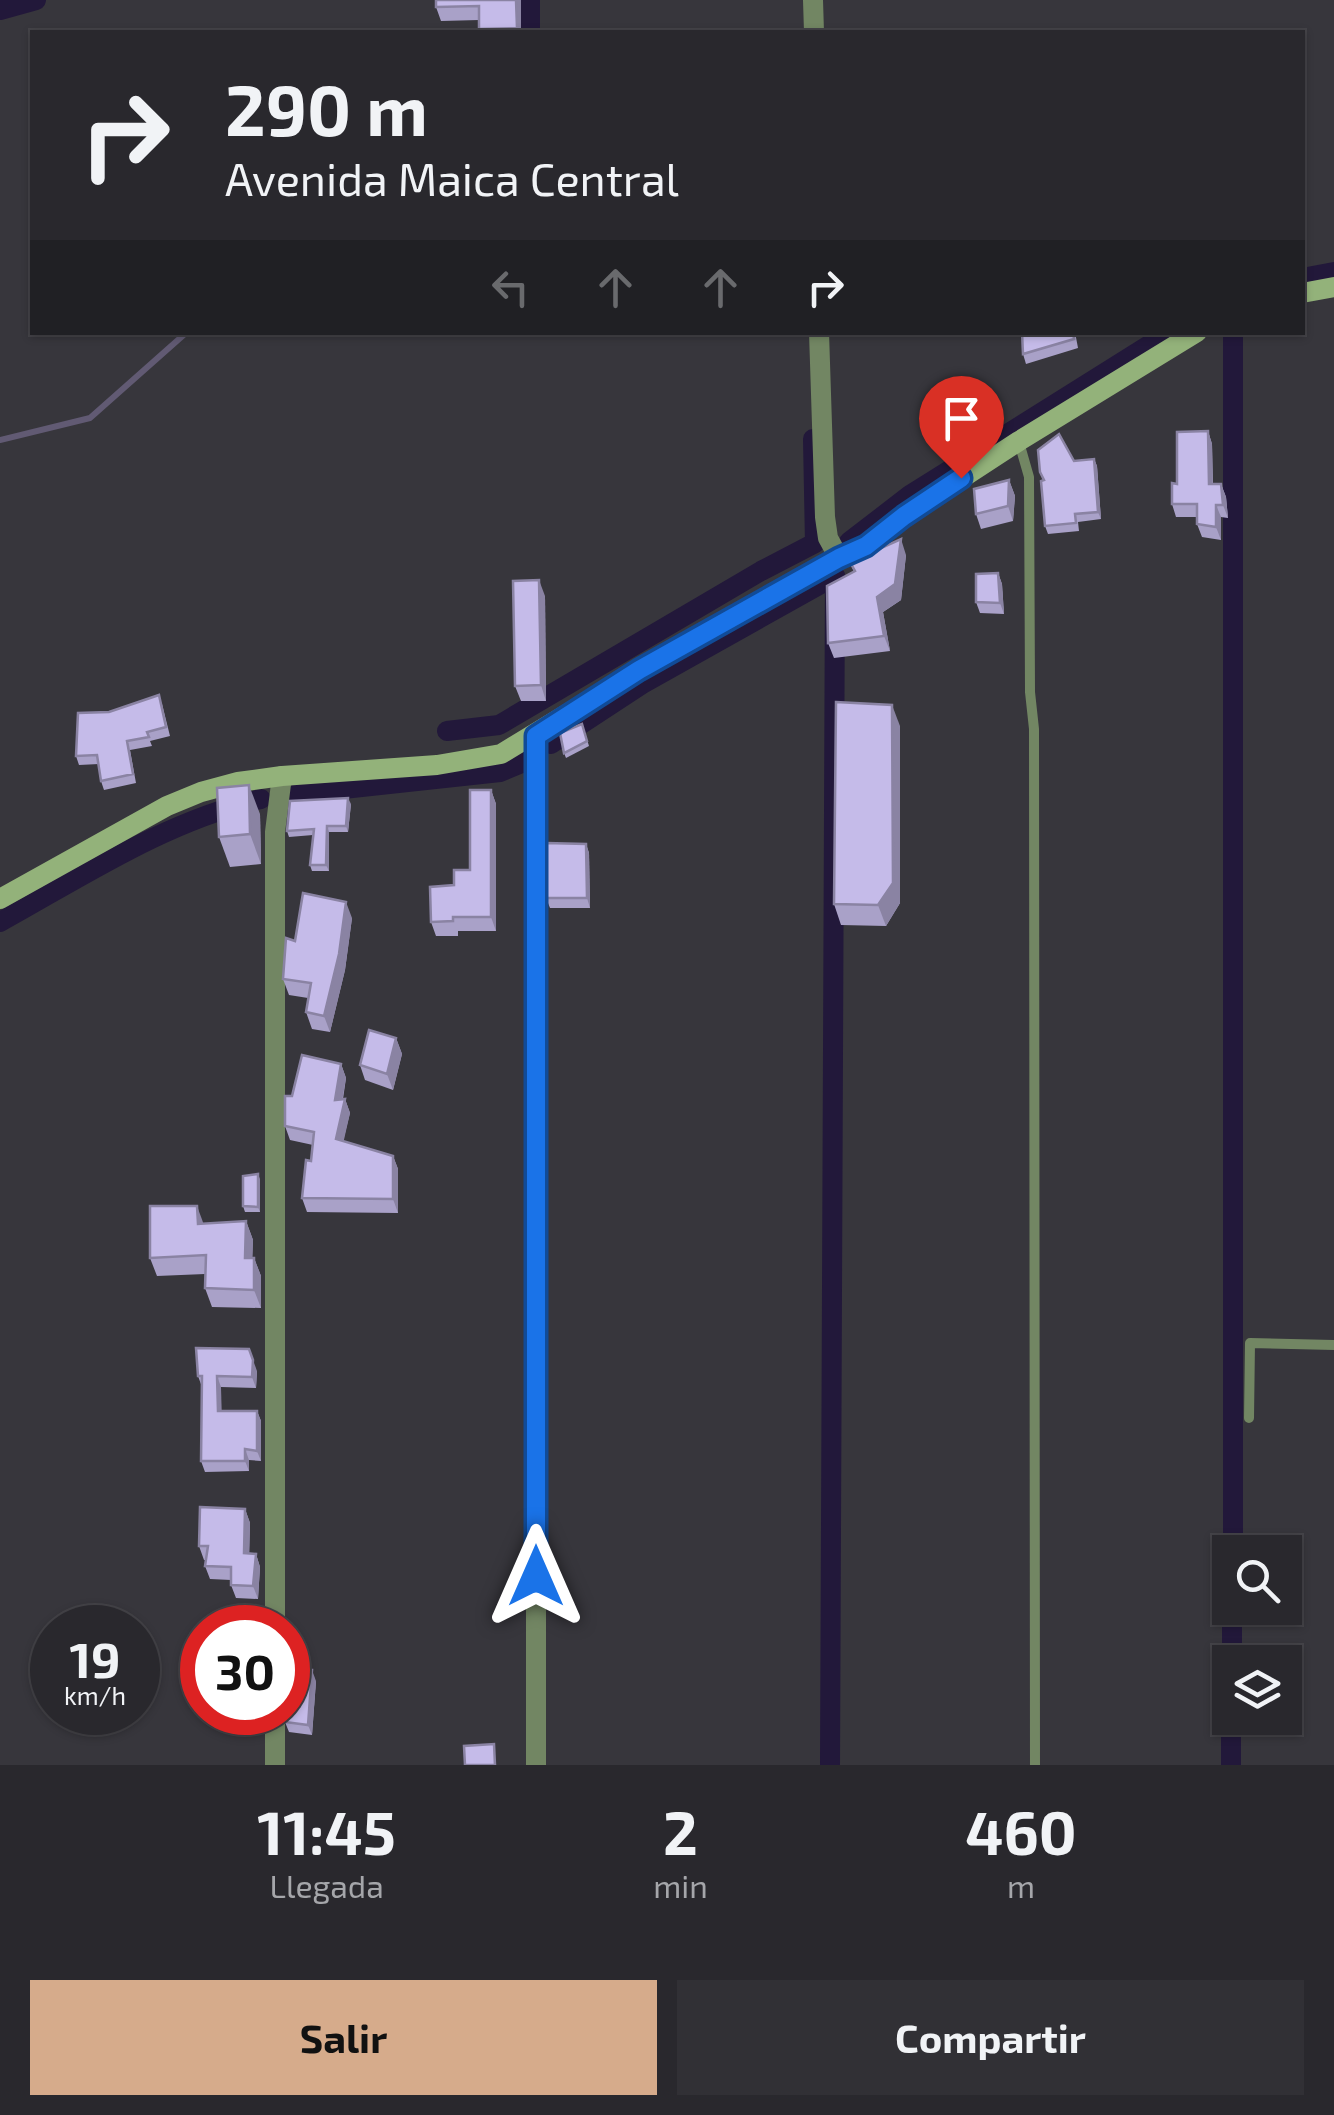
<!DOCTYPE html>
<html lang="es">
<style>
:root{--surface:#29282d;--page:#313035;--text:#f1f3f6;--muted:#a5a6aa;--line:#454449;--accent:#d6ab8b}
body{margin:0;font-family:"Exo 2",sans-serif;background:var(--page);color:var(--text);height:100vh;display:flex;flex-direction:column;font-size:38px;white-space:nowrap}
*{box-sizing:border-box;margin:0}
p{font-size:32px;color:var(--muted)}
.icon{flex:none;width:55px;height:55px;fill:none;stroke:currentColor;stroke-width:2;stroke-linecap:round;stroke-linejoin:round}
.map{position:relative;height:1765px;overflow:hidden}
.details{display:flex;flex-direction:column;background:var(--surface);flex:1}
.details>*{flex:none}
.hud{position:absolute;left:30px;top:30px;width:1275px;height:305px;border-radius:0px;box-shadow:0 2px 8px #0004,0 0 0 2px var(--line);background:#29282d;color:var(--text);overflow:hidden}
.buttons{position:absolute;left:1212px;top:1535px;display:grid;gap:20px}
.buttons a{display:grid;place-items:center;width:90px;height:90px;border-radius:0px;background:var(--surface);box-shadow:0 2px 8px #0004,0 0 0 2px var(--line);font-size:50px}
.speed{position:absolute;left:30px;top:1605px;display:flex;gap:20px;font-size:50px;font-weight:700;text-align:center}
.speed>*{display:grid;place-content:center;width:130px;height:130px;border-radius:50%;background:var(--surface);box-shadow:0 2px 8px #0004,0 0 0 2px var(--line);line-height:1}
.speed small{font-size:25px;font-weight:400}
.speed .limit{border:15px solid #d22;background:#fff;color:#111}
.pin{position:absolute;display:grid;place-items:center;width:85px;height:85px;color:#fff;margin:-102px -42px;border-radius:50% 50% 50% 0;rotate:-45deg;box-shadow:0 0 10px #0007}
.pin .icon{rotate:45deg}
.me{position:absolute;width:110px;margin:-55px;rotate:0deg;stroke-linejoin:round;filter:drop-shadow(0 0 8px #0008)}
.turn{display:flex;align-items:center;gap:35px;height:210px;padding:0 30px;font-size:45px}
.turn .icon{width:130px;height:130px;stroke-width:2.5}
.turn b{display:block;font-size:70px;line-height:85px}
.lanes{display:flex;align-items:center;height:95px;padding:0 30px;background:#0003;justify-content:center;gap:50px;direction:ltr}
.lanes .off{opacity:.35}
.eta{display:flex;justify-content:space-evenly;align-items:center;height:170px;text-align:center}
.eta b{font-size:60px;font-weight:700;line-height:70px}
.primary-button{display:flex;gap:20px;margin-top:auto;padding:20px 30px}
.primary-button a{flex:1;height:115px;border-radius:0px;background:var(--accent);color:#111;font-size:40px;font-weight:700;line-height:115px;text-align:center}
.primary-button a+a{background:var(--page);color:var(--text)}
.map>svg:first-child{display:block}
.lines{fill:none;stroke-linecap:round;stroke-linejoin:round}
.stream{stroke:#615a73;stroke-width:6}
.canal{stroke:#22183a;stroke-width:20}
.lane{stroke:#728663;stroke-width:10}
.street{stroke:#728663;stroke-width:20}
.secondary{stroke:#93b27a;stroke-width:20}
.wall{fill:#a9a1c8}
.shaded-wall{fill:#8a83a3}
.building{fill:#c5bbe9;stroke:#8a83a3;stroke-width:2.5}
.route-casing{stroke:#114b97;stroke-width:25}
.route{stroke:#1a73e8;stroke-width:18}
</style>
<div class="map">
<svg width="1334" height="1765" viewBox="0 0 1334 1765">
<rect width="100%" height="100%" fill="#37363c"/>
<g class="lines">
<path class="stream" d="M0,440L90,418L187,332"/>
<g class="canal">
<path d="M0,10L36,0"/>
<path d="M530,32V0"/>
<path d="M1302,278L1334,272"/>
<path d="M849,542L910,495L1170,332"/>
<path d="M447,731L499,725L761,571L815,543L813,439"/>
<path d="M551,744L644,683L835,576"/>
<path d="M297,794L500,772L524,762"/>
<path d="M0,922C85,875 166,821 261,799"/>
<path d="M1233,1552V332"/>
<path d="M1232,1662V1608"/>
<path d="M830,1765L835,576"/>
<path d="M1231,1765V1718"/>
</g>
<g class="lane">
<path d="M1019,442L1029,477L1030,692L1034,729L1035,1765"/>
<path d="M1249,1418L1250,1343L1334,1345"/>
</g>
<g class="street">
<path d="M813,0L814,32"/>
<path d="M819,332L825,517L828,538L839,558"/>
<path d="M536,736V1765"/>
<path d="M275,1628V832L282,776"/>
<path d="M275,1765V1712"/>
</g>
<g class="secondary">
<path d="M1302,293L1334,287"/>
<path d="M0,899L167,806L201,792L238,782L282,776L437,765L501,754L639,670L839,558L867,546L904,516L1019,441L1197,332"/>
</g>
</g>
<g class="wall">
<path d="M521,0V32H481L479,20L441,21L436,7Z"/>
<path d="M1075,332L1078,348L1026,364L1023,354Z"/>
<path d="M1208,431L1212,444L1213,484H1221L1226,497L1228,518L1221,517V540L1202,537L1197,524V517H1176L1172,504L1177,484Z"/>
<path d="M1094,459L1097,466L1101,519L1078,522L1079,531L1048,534L1045,526L1043,480L1040,472L1074,461Z"/>
<path d="M1009,480L1015,496L1013,521L981,529L976,514Z"/>
<path d="M906,555L901,600L883,612L890,651L834,658L828,643L854,572L850,562Z"/>
<path d="M998,573L1002,584L1004,614L980,613L976,602Z"/>
<path d="M545,596L546,701H521L515,686Z"/>
<path d="M162,704L170,736L150,741L152,746L130,750L136,783L104,790L101,781L99,764L79,765L76,756L109,712Z"/>
<path d="M582,724L589,746L566,758L564,753Z"/>
<path d="M900,726V903L886,926L841,925L834,904Z"/>
<path d="M491,790L496,804V931H458V936H436L431,922L454,885L470,870Z"/>
<path d="M351,804L348,832H329V871H312L310,865L313,835L289,837L287,831Z"/>
<path d="M260,814L261,864L230,867L219,837Z"/>
<path d="M586,844L589,853L590,908H550L546,898Z"/>
<path d="M352,918L345,970L330,1032L312,1029L306,1012L308,998L289,995L283,979L295,941Z"/>
<path d="M396,1038L402,1054L393,1090L365,1080L360,1065Z"/>
<path d="M341,1064L346,1078L343,1099H345L350,1113L343,1141L393,1156L398,1169V1213L307,1212L302,1198L311,1161L313,1145L290,1140L285,1126Z"/>
<path d="M260,1179V1212H245L243,1206Z"/>
<path d="M246,1221L253,1240L252,1258H254L261,1276V1308L212,1307L205,1288V1274L157,1276L150,1258L203,1224Z"/>
<path d="M257,1371L256,1388L221,1387V1411H257L261,1421V1461L249,1460V1471L205,1472L201,1461L202,1387L198,1376Z"/>
<path d="M245,1509L250,1523L249,1554H256L260,1567L258,1599L236,1598L231,1585V1580L210,1579L205,1566L206,1560H204L199,1546Z"/>
<path d="M316,1681L312,1735L289,1732L285,1722Z"/>
</g>
<g class="shaded-wall">
<path d="M516,0H521V32H518L517,28Z"/>
<path d="M1208,431L1212,444L1213,497L1209,484Z"/>
<path d="M1094,459L1097,466L1101,519L1098,512Z"/>
<path d="M1009,480L1015,496L1013,521L1008,506Z"/>
<path d="M1221,484L1226,497L1228,518L1223,505Z"/>
<path d="M1216,505L1221,517V540L1216,527Z"/>
<path d="M901,539L906,555L901,600L883,612L890,651L884,636L877,597Z"/>
<path d="M998,573L1002,584L1004,614L1000,603Z"/>
<path d="M539,580L545,596L546,701L541,685Z"/>
<path d="M892,705L900,726V903L886,926L878,905Z"/>
<path d="M249,785L260,814L261,864L250,834Z"/>
<path d="M491,790L496,804V931L491,917Z"/>
<path d="M348,798L351,804L348,832L346,826Z"/>
<path d="M327,826L329,832V871L326,865Z"/>
<path d="M586,844L589,853L590,908L587,898Z"/>
<path d="M346,902L352,918L345,970L330,1032L324,1016Z"/>
<path d="M396,1038L402,1054L393,1090L387,1074Z"/>
<path d="M341,1064L346,1078L340,1113L335,1100Z"/>
<path d="M345,1099L350,1113L341,1153L336,1139Z"/>
<path d="M393,1156L398,1169V1213L393,1199Z"/>
<path d="M258,1174L260,1179V1212L258,1207Z"/>
<path d="M197,1206L204,1225L198,1224Z"/>
<path d="M246,1221L253,1240L252,1276L245,1258Z"/>
<path d="M254,1258L261,1276V1308L254,1290Z"/>
<path d="M253,1360L257,1371L256,1388L252,1377Z"/>
<path d="M217,1376L221,1387L222,1422L218,1411Z"/>
<path d="M257,1411L261,1421V1461L257,1451Z"/>
<path d="M245,1449L249,1460V1471L245,1461Z"/>
<path d="M245,1509L250,1523L249,1567L244,1553Z"/>
<path d="M256,1554L260,1567L258,1599L253,1586Z"/>
<path d="M312,1670L316,1681L312,1735L308,1725Z"/>
</g>
<g class="building">
<path d="M436,0H516L517,28L479,29V6L436,7Z"/>
<path d="M1022,332H1073L1074,339L1023,354Z"/>
<path d="M1208,431L1209,484H1221L1223,505H1216V527L1197,524V504H1172V483L1177,484V432Z"/>
<path d="M1059,434L1074,461L1094,459L1098,512L1075,514L1076,523L1045,526L1041,481L1044,480L1040,472L1038,450Z"/>
<path d="M1009,480L1008,506L976,514L974,489Z"/>
<path d="M901,539L895,584L877,597L884,636L828,643L827,586L855,571L850,562Z"/>
<path d="M998,573L1000,603L976,602V574Z"/>
<path d="M539,580L541,685L515,686L513,581Z"/>
<path d="M159,695L166,727L147,732L149,737L127,741L133,774L101,781L97,755L76,756L78,713L109,712Z"/>
<path d="M836,702L892,705L893,883L878,905L834,904Z"/>
<path d="M582,724L587,741L564,753L560,733Z"/>
<path d="M249,785L250,834L219,837L217,788Z"/>
<path d="M470,790H491V917H453V921L431,922L430,887L454,885V870H470Z"/>
<path d="M348,798L346,826H327L326,865H310L314,829L287,831L290,801Z"/>
<path d="M546,843L586,844L587,898H546Z"/>
<path d="M303,893L346,902L339,954L324,1016L306,1012L311,983L283,979L286,938L295,941Z"/>
<path d="M369,1030L396,1038L387,1074L360,1065Z"/>
<path d="M302,1055L341,1064L335,1100L345,1099L336,1139L393,1156V1199L302,1198L306,1160L311,1161L314,1132L285,1126V1096H292Z"/>
<path d="M258,1174V1207L243,1206V1176Z"/>
<path d="M150,1206H197L198,1224L246,1221L245,1258H254V1290L205,1288L206,1255L150,1258Z"/>
<path d="M196,1348L249,1349L253,1360L252,1377L217,1376L218,1411H257V1451L245,1449V1461H201L202,1376H198Z"/>
<path d="M200,1507L245,1509L244,1553L256,1554L253,1586L231,1585V1567L205,1566L208,1546H199Z"/>
<path d="M288,1670H312L308,1725L285,1722V1712H288Z"/>
<path d="M494,1744L495,1765H465L464,1746Z"/>
</g>
<g class="lines">
<defs>
<path id="route" d="M536,1576V736L639,670L839,558L866,546L904,516L961,478"/>
</defs>
<use href="#route" class="route-casing"/>
<use href="#route" class="route"/>
</g>
</svg>
<div class="buttons">
<a><svg class="icon" aria-label="search" viewBox="0 0 24 24"><circle cx="10" cy="10" r="6"/><path d="M15 15l6 6"/></svg></a>
<a><svg class="icon" aria-label="layers" viewBox="0 0 24 24"><path d="M12 4l9 5-9 5-9-5zM3 14l9 5 9-5"/></svg></a>
</div>
<div class="speed"><div>19<small>km/h</small></div><div class="limit">30</div></div>
<div class="pin" style="left:961px;top:478px;background:#d93025"><svg class="icon" aria-label="arrive" viewBox="0 0 24 24"><path d="M6 21V4h12l-3 4 3 4H6"/></svg></div>
<svg class="me" style="left:536px;top:1576px" viewBox="-20 -20 40 40"><path d="M0-17L14 15 0 8-14 15z" fill="#1a73e8" stroke="#fff" stroke-width="4"/></svg>
<div class="hud">
<div class="turn"><svg class="icon" aria-label="right" viewBox="0 0 24 24"><path d="M7 20v-9h11M14 6l5 5-5 5"/></svg><div><b>290 m</b>Avenida Maica Central</div></div>
<div class="lanes"><svg class="icon off" aria-label="left" viewBox="0 0 24 24"><path d="M17 20v-9H6M10 6l-5 5 5 5"/></svg><svg class="icon off" aria-label="ahead" viewBox="0 0 24 24"><path d="M12 20V5M6 11l6-6 6 6"/></svg><svg class="icon off" aria-label="ahead" viewBox="0 0 24 24"><path d="M12 20V5M6 11l6-6 6 6"/></svg><svg class="icon" aria-label="right" viewBox="0 0 24 24"><path d="M7 20v-9h11M14 6l5 5-5 5"/></svg></div>
</div>
</div>
<section class="details">
<div class="eta">
<div><b>11:45</b><p>Llegada</p></div>
<div><b>2</b><p>min</p></div>
<div><b>460</b><p>m</p></div>
</div>
<div class="primary-button"><a>Salir</a><a>Compartir</a></div>
</section>
